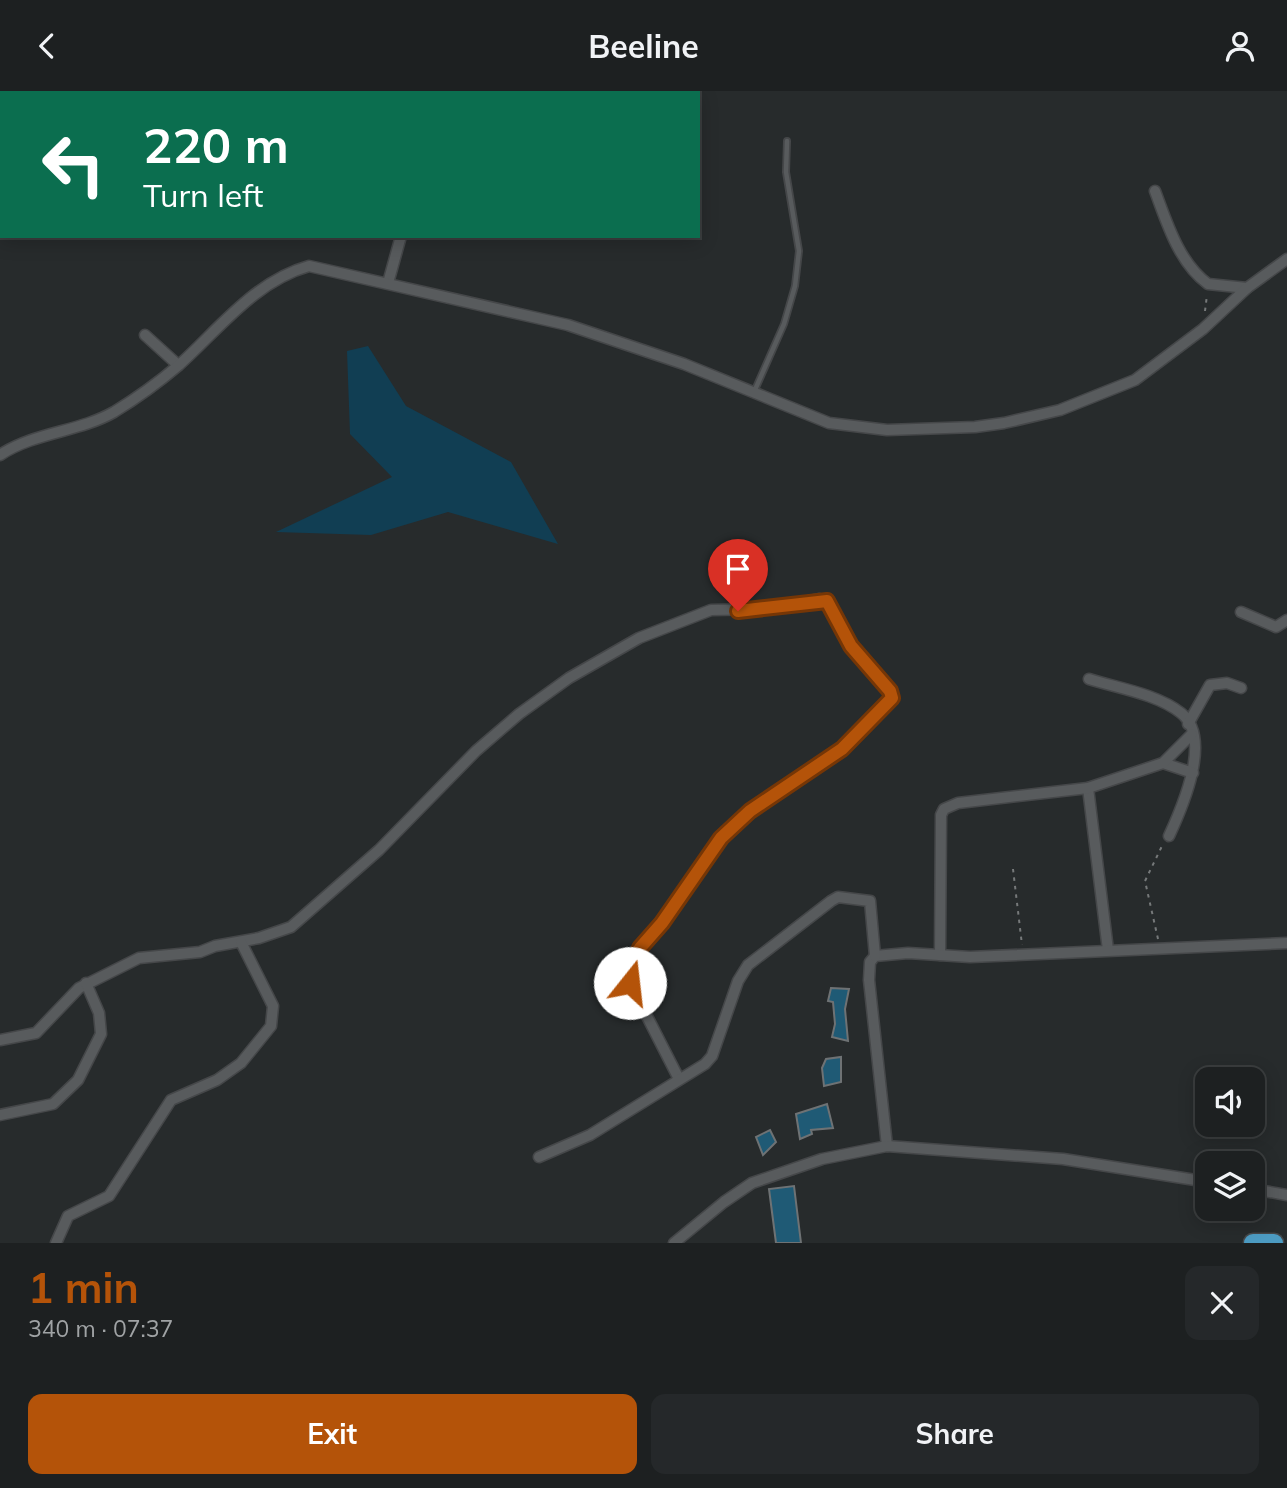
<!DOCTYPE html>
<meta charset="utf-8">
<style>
:root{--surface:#1d2021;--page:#25282a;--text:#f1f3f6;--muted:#a0a3a5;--line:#3b3e3f;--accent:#b45309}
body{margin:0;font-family:Mulish,sans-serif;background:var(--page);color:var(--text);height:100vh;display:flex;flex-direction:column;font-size:26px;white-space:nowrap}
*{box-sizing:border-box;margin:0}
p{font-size:23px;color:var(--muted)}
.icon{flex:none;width:38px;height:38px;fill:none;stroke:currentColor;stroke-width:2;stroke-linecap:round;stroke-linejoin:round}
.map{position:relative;height:1152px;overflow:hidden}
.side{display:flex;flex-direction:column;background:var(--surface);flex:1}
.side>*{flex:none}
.guide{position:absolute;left:0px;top:0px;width:700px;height:147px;box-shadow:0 4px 18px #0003,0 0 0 2px var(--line);background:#0b6e4f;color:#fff;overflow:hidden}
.tools{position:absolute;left:1195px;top:976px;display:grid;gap:14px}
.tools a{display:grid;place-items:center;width:70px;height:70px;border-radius:14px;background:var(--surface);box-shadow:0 4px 18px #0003,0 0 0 2px var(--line);font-size:35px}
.pin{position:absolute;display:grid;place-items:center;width:60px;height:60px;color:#fff;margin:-72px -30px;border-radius:50% 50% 50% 0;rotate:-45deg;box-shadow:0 0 7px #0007}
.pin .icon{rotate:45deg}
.me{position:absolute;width:77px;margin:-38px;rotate:16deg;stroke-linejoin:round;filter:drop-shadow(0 0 5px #0008)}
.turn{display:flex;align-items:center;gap:24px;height:147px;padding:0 28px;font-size:32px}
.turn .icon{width:91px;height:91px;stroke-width:2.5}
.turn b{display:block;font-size:49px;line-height:60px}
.round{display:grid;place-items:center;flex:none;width:74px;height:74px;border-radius:14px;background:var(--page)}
.summary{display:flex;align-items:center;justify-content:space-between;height:119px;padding:0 28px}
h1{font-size:42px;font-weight:700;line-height:52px;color:var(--accent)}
.primary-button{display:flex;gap:14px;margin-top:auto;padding:14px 28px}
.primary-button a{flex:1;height:80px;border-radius:14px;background:var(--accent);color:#fff;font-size:28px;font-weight:700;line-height:80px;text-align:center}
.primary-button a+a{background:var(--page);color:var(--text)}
header{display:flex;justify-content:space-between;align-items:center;height:91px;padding:0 28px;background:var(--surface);font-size:32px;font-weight:700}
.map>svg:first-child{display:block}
.green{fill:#113e53}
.building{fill:#1f5a75;stroke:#6e7274;stroke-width:2}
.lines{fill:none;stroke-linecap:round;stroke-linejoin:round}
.lane-casing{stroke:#454749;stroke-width:8}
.street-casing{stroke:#454749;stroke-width:13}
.highway-casing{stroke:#454749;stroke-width:21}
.path{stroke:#76797a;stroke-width:2;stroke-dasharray:3.5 5;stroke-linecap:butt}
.lane{stroke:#585b5d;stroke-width:4.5}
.street{stroke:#585b5d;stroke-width:10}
.highway{stroke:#4c9bc2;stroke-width:18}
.route-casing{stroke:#753606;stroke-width:18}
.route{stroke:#b45309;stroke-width:12}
</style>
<header><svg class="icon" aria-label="back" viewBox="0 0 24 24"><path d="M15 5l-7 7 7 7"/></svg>Beeline<svg class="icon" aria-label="person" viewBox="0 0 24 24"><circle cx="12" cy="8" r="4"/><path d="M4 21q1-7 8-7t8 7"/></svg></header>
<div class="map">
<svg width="1287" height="1152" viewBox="0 0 1287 1152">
<rect width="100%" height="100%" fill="#272b2c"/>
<path class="green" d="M368,255L406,315L511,371L558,453L448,421L371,444L276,441L392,386L350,343L347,260Z"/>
<g class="building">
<path d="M831,897L849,898L845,918L848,950L832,946L835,933L833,911L828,910Z"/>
<path d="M841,966V991L824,995L822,977L826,968Z"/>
<path d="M827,1013L833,1037L811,1039L812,1043L800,1048L796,1023Z"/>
<path d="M770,1039L776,1051L763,1064L756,1046Z"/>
<path d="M794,1095L801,1152H776L769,1098Z"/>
</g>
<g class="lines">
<defs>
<path id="lane" d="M754,301L784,233L795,195L799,160L786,81L787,50"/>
<g id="street">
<path d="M440,2V0"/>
<path d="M1155,100C1167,132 1179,172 1208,193L1247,197"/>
<path d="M388,192L401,145"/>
<path d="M145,244L178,274"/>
<path d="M0,364C35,341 79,341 114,321C137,307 159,291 179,274C219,238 255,190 309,175L568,234L684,273L829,332L887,339L975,336L1004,332L1060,319L1135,289L1203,238L1247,197L1287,168"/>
<path d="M1241,521L1276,536L1287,529"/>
<path d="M1089,588C1118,597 1157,603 1181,622C1213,647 1182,717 1169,745"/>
<path d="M1188,633L1210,594L1227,592L1241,597"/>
<path d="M1163,672L1193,682"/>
<path d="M1088,697L1108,859"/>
<path d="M940,864L941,724L944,718L958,712L1088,697L1163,672L1192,643"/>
<path d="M0,949L36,942L79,897L139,867L200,861L215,855L259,847L291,836L379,759L476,660L519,623L569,587L639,547L711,519L770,518L819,508L827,510L851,555L890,599L892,607L842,658L750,720L721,747L662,833L640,857L630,892L679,988"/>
<path d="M0,1024L53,1013L78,989L101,943L99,922L86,892"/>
<path d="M887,1055L869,889L870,871L875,865L908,862L970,866L1287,852"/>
<path d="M539,1066L590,1044L705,973L712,965L738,890L748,874L831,810L838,806L870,810L875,865"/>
<path d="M1253,1098L1287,1104"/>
<path d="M56,1152L68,1125L109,1105L171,1009L217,989L241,972L271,935L273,915L241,851"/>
<path d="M674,1152L724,1111L752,1092L822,1068L887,1055L1063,1068L1208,1091"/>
</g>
<path id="highway" d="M1253,1152H1274"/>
</defs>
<use href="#lane" class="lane-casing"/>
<use href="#street" class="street-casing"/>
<use href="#highway" class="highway-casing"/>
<g class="path">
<path d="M282,2L284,0"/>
<path d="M1205,220L1207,204"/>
<path d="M1013,778L1022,854"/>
<path d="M1158,848L1145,790L1162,755"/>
</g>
<use href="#lane" class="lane"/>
<use href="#street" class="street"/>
<use href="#highway" class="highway"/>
</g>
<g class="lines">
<defs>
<path id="route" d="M630,892L640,857L662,832L721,747L750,720L842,658L892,607L890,600L851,555L827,510L738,520"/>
</defs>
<use href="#route" class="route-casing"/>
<use href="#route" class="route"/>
</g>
</svg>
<div class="tools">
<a><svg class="icon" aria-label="sound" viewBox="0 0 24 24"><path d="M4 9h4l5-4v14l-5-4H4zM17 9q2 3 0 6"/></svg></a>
<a><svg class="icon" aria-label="layers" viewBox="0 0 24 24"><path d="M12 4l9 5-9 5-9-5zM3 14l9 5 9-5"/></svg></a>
</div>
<div class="pin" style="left:738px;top:520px;background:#d93025"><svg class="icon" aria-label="arrive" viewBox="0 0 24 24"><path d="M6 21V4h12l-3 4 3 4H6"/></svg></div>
<svg class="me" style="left:630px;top:892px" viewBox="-20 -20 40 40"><circle r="19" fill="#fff"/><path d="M0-13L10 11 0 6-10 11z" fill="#b45309"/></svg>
<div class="guide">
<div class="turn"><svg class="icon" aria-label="left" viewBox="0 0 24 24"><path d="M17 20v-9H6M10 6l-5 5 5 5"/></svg><div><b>220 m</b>Turn left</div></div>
</div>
</div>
<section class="side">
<div class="summary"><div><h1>1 min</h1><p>340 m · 07:37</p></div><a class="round"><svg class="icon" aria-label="close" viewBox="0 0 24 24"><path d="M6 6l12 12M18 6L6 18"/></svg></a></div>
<div class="primary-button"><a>Exit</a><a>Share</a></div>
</section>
